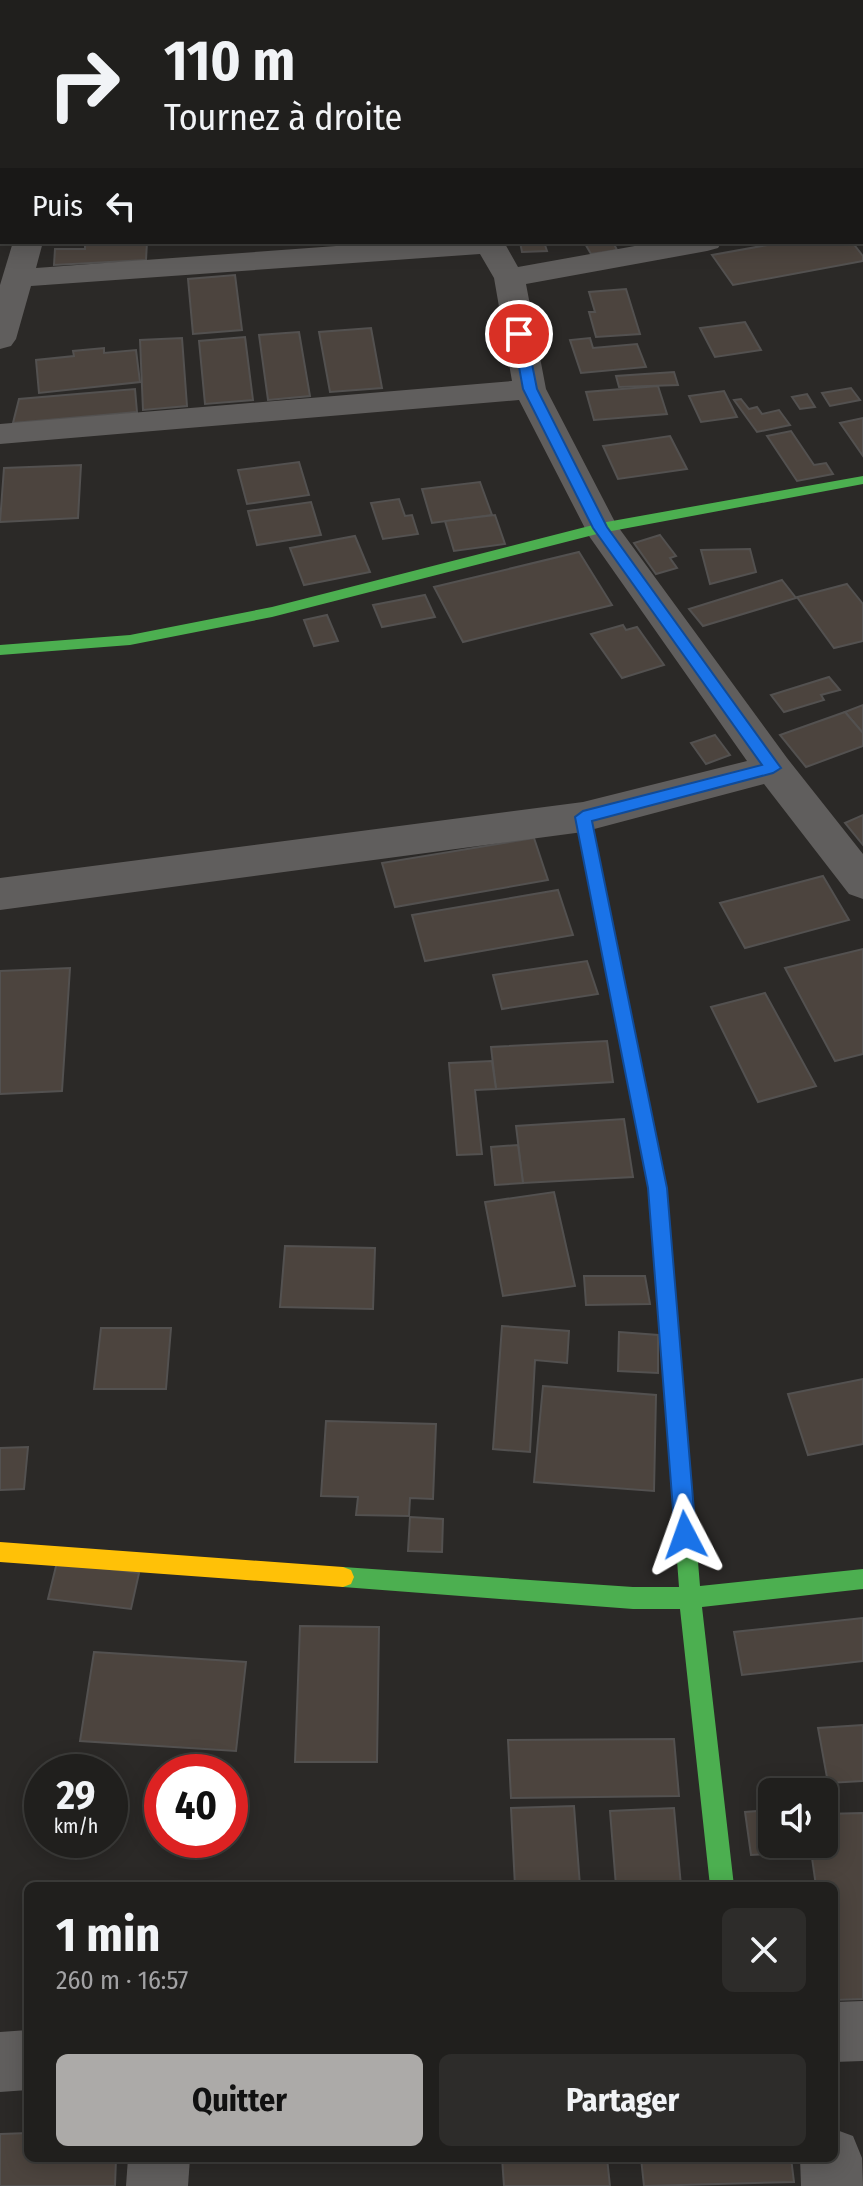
<!DOCTYPE html>
<html lang="fr">
<meta charset="utf-8">
<style>
:root{--surface:#201f1d;--page:#2d2c2a;--text:#f1f3f6;--muted:#a2a2a4;--line:#3d3d3b;--accent:#acaaa8}
body{margin:0;font-family:"Fira Sans Condensed",sans-serif;background:var(--page);color:var(--text);height:100vh;display:flex;flex-direction:column;font-size:30px;white-space:nowrap}
*{box-sizing:border-box;margin:0}
p{font-size:26px;color:var(--muted)}
.icon{flex:none;width:44px;height:44px;fill:none;stroke:currentColor;stroke-width:2;stroke-linecap:round;stroke-linejoin:round}
.map{position:relative;flex:1;overflow:hidden}
.drawer{position:absolute;left:24px;top:1882px;width:814px;height:280px;display:flex;flex-direction:column;background:var(--surface);border-radius:12px;box-shadow:0 4px 20px #0003,0 0 0 2px var(--line)}
.drawer>*{flex:none}
.banner{position:absolute;left:0px;top:0px;width:864px;height:244px;box-shadow:0 4px 20px #0003,0 0 0 2px var(--line);background:#201f1d;color:var(--text);overflow:hidden}
.controls{position:absolute;left:758px;top:1778px;display:grid;gap:16px}
.controls a{display:grid;place-items:center;width:80px;height:80px;border-radius:12px;background:var(--surface);box-shadow:0 4px 20px #0003,0 0 0 2px var(--line);font-size:40px}
.speed{position:absolute;left:24px;top:1754px;display:flex;gap:16px;font-size:40px;font-weight:700;text-align:center}
.speed>*{display:grid;place-content:center;width:104px;height:104px;border-radius:50%;background:var(--surface);box-shadow:0 4px 20px #0003,0 0 0 2px var(--line);line-height:1}
.speed small{font-size:20px;font-weight:400}
.speed .limit{border:12px solid #d22;background:#fff;color:#111}
.pin{position:absolute;display:grid;place-items:center;width:68px;height:68px;color:#fff;margin:-34px;border:4px solid #fff;border-radius:50%;box-shadow:0 2px 8px #0007}
.me{position:absolute;width:88px;margin:-44px;rotate:356deg;stroke-linejoin:round;filter:drop-shadow(0 0 6px #0008)}
.turn{display:flex;align-items:center;gap:28px;height:168px;padding:0 32px;font-size:36px}
.turn .icon{width:104px;height:104px;stroke-width:2.5}
.turn b{display:block;font-size:56px;line-height:68px}
.then{display:flex;align-items:center;height:76px;padding:0 32px;background:#0003;gap:16px;font-size:30px}
.round{display:grid;place-items:center;flex:none;width:84px;height:84px;border-radius:12px;background:var(--page)}
.head{display:flex;align-items:center;justify-content:space-between;height:136px;padding:0 32px}
h1{font-size:48px;font-weight:700;line-height:60px}
.primary-button{display:flex;gap:16px;margin-top:auto;padding:16px 32px}
.primary-button a{flex:1;height:92px;border-radius:12px;background:var(--accent);color:#111;font-size:32px;font-weight:700;line-height:92px;text-align:center}
.primary-button a+a{background:var(--page);color:var(--text)}
.map>svg:first-child{display:block}
.building{fill:#4c443e;stroke:#535150;stroke-width:2}
.lines{fill:none;stroke-linecap:round;stroke-linejoin:round}
.street{fill:#605e5d;fill-rule:evenodd}
.fast{fill:#4caf50;fill-rule:evenodd}
.slow{fill:#ffc107;fill-rule:evenodd}
.route{fill:#1a73e8;stroke:#114b97;stroke-width:2}
</style>
<div class="map">
<svg width="863" height="2186" viewBox="0 0 863 2186">
<rect width="100%" height="100%" fill="#2b2927"/>
<g class="building">
<path d="M85,242H147L146,260L54,265L55,249H85Z"/>
<path d="M520,242H544L547,251L522,252Z"/>
<path d="M584,242H613L617,250L591,254Z"/>
<path d="M784,242H852L863,256V261L733,285L712,255Z"/>
<path d="M235,275L242,330L193,334L188,279Z"/>
<path d="M626,289L640,334L596,337L589,312H595L589,292Z"/>
<path d="M745,322L761,350L715,357L700,328Z"/>
<path d="M371,328L382,388L330,392L319,332Z"/>
<path d="M299,332L310,396L268,400L259,335Z"/>
<path d="M245,337L253,400L205,404L199,341Z"/>
<path d="M182,338L187,406L143,410L140,340Z"/>
<path d="M590,338L593,348L637,344L646,367L581,373L570,340Z"/>
<path d="M104,348V353L136,350L140,382L39,393L36,360L74,356L73,351Z"/>
<path d="M674,372L678,385L619,387L616,376Z"/>
<path d="M658,386L667,414L594,420L586,392Z"/>
<path d="M851,388L860,400L830,406L822,393Z"/>
<path d="M135,389L137,412L13,423L19,399Z"/>
<path d="M724,391L737,417L701,422L689,396Z"/>
<path d="M807,394L815,407L800,409L792,397Z"/>
<path d="M741,399L749,409L757,407L762,414L779,410L790,425L757,432L734,400Z"/>
<path d="M863,418V456L840,423Z"/>
<path d="M791,431L814,465L826,463L833,474L797,481L767,436Z"/>
<path d="M670,436L687,469L618,479L603,446Z"/>
<path d="M299,462L309,495L247,504L238,470Z"/>
<path d="M81,465L78,518L0,522L4,468Z"/>
<path d="M480,482L492,515L432,523L422,489Z"/>
<path d="M399,499L405,516L412,515L418,534L383,539L371,503Z"/>
<path d="M311,502L321,535L257,545L248,511Z"/>
<path d="M495,515L505,544L454,551L445,521Z"/>
<path d="M660,535L676,556L670,558L677,568L656,574L634,543Z"/>
<path d="M355,536L370,572L304,585L290,548Z"/>
<path d="M750,549L756,572L710,584L701,550Z"/>
<path d="M579,552L612,605L463,642L434,587Z"/>
<path d="M782,580L796,598L703,626L689,609Z"/>
<path d="M847,584L863,604V641L834,648L797,597Z"/>
<path d="M425,595L435,617L382,627L373,605Z"/>
<path d="M327,615L338,641L314,646L304,620Z"/>
<path d="M623,625L626,630L637,627L664,665L622,678L591,634Z"/>
<path d="M829,677L840,690L821,695L824,700L784,712L771,695Z"/>
<path d="M863,705V733L845,712Z"/>
<path d="M845,712L863,733V746L806,767L780,735Z"/>
<path d="M715,735L730,755L706,764L691,743Z"/>
<path d="M863,815V845L845,823Z"/>
<path d="M534,838L548,880L395,907L382,863Z"/>
<path d="M823,876L849,920L745,948L720,903Z"/>
<path d="M558,890L573,935L425,961L412,915Z"/>
<path d="M863,949V1054L835,1061L785,968Z"/>
<path d="M587,961L598,994L502,1009L493,975Z"/>
<path d="M70,968L62,1091L0,1094V971Z"/>
<path d="M765,993L816,1086L758,1102L711,1007Z"/>
<path d="M607,1041L613,1082L496,1089L491,1047Z"/>
<path d="M492,1061L496,1089L475,1090L482,1154L457,1155L449,1063Z"/>
<path d="M624,1119L633,1177L523,1183L516,1126Z"/>
<path d="M518,1145L523,1183L495,1185L491,1147Z"/>
<path d="M554,1192L575,1286L503,1296L485,1202Z"/>
<path d="M285,1246L375,1248L373,1309L280,1307Z"/>
<path d="M584,1276H645L650,1304L586,1305Z"/>
<path d="M502,1326L569,1331L567,1363L535,1360L530,1452L493,1449Z"/>
<path d="M101,1328H171L166,1389H94Z"/>
<path d="M619,1332L658,1335V1373L618,1371Z"/>
<path d="M863,1379V1444L808,1455L788,1394Z"/>
<path d="M543,1386L656,1395L654,1491L534,1482Z"/>
<path d="M326,1421L436,1424L433,1499L410,1498L409,1516L356,1515L358,1497L321,1496Z"/>
<path d="M28,1447L24,1489L0,1490V1448Z"/>
<path d="M410,1517L443,1519L442,1552L408,1551Z"/>
<path d="M57,1562L139,1573L131,1609L48,1599Z"/>
<path d="M863,1618V1661L742,1675L734,1632Z"/>
<path d="M300,1626L379,1627L377,1762H295Z"/>
<path d="M94,1652L246,1662L236,1751L80,1741Z"/>
<path d="M863,1725V1781L828,1783L818,1728Z"/>
<path d="M674,1739L679,1796L511,1798L508,1740Z"/>
<path d="M574,1806L580,1886H515L511,1808Z"/>
<path d="M674,1808L681,1886H616L610,1811Z"/>
<path d="M772,1810V1844H781L782,1853L751,1855L745,1812Z"/>
<path d="M863,1813V1999L834,2000V1886H816L810,1844H824V1814Z"/>
<path d="M28,2133V2158H116L115,2186H0V2134Z"/>
<path d="M502,2158H607L610,2186H504Z"/>
<path d="M641,2158H791L794,2182L644,2186Z"/>
</g>
<g class="lines">
<g class="street">
<rect x="77" y="0" width="26" height="2"/>
<rect x="354" y="0" width="26" height="2"/>
<path d="M699,0H726L727,2H700Z"/>
<rect x="0" y="161" width="2" height="18"/>
<path d="M862,203H863L862,223Z"/>
<path d="M13,242H43L36,268L391,242H504L518,267L657,242H722L718,248L707,251L526,284L546,389L616,524L787,758L863,854V899L849,894L764,784L583,832L0,910V878L583,802L747,761L589,536L519,400L0,444V424L512,381L494,278L480,254L31,286L16,339L11,346L0,349V285Z"/>
<path d="M863,2001V2061L834,2062V2002Z"/>
<path d="M28,2030V2090L0,2092V2032Z"/>
<path d="M834,2129L853,2136L862,2158L863,2186H801L800,2158H834Z"/>
<path d="M128,2158H190L188,2186H126Z"/>
</g>
<g class="fast">
<path d="M863,476V484L601,533L272,617L130,645L0,655V645L130,635L272,607L601,523Z"/>
<path d="M583,811L591,817L667,1188L700,1586L863,1569V1589L702,1607L734,1886H710L680,1609H633L343,1587L335,1584L332,1577L335,1570L343,1567L633,1587H679L649,1188L575,817Z"/>
</g>
<path class="slow" d="M0,1542L343,1567L351,1570L354,1577L351,1584L343,1587L0,1562Z"/>
</g>
<path class="route" d="M519,330L526,334L537,389L607,527L781,768L773,773L592,821L667,1188L696,1535L693,1542L685,1545L678,1542L675,1535L648,1188L575,817L583,811L762,765L593,528L523,389L513,334Z"/>
</svg>
<div class="controls">
<a><svg class="icon" aria-label="sound" viewBox="0 0 24 24"><path d="M4 9h4l5-4v14l-5-4H4zM17 9q2 3 0 6"/></svg></a>
</div>
<div class="speed"><div>29<small>km/h</small></div><div class="limit">40</div></div>
<div class="pin" style="left:519px;top:334px;background:#d93025"><svg class="icon" aria-label="arrive" viewBox="0 0 24 24"><path d="M6 21V4h12l-3 4 3 4H6"/></svg></div>
<svg class="me" style="left:685px;top:1535px" viewBox="-20 -20 40 40"><path d="M0-17L14 15 0 8-14 15z" fill="#1a73e8" stroke="#fff" stroke-width="4"/></svg>
<div class="banner">
<div class="turn"><svg class="icon" aria-label="right" viewBox="0 0 24 24"><path d="M7 20v-9h11M14 6l5 5-5 5"/></svg><div><b>110 m</b>Tournez à droite</div></div>
<div class="then">Puis<svg class="icon" aria-label="left" viewBox="0 0 24 24"><path d="M17 20v-9H6M10 6l-5 5 5 5"/></svg></div>
</div>
<section class="drawer">
<div class="head"><div><h1>1 min</h1><p>260 m · 16:57</p></div><a class="round"><svg class="icon" aria-label="close" viewBox="0 0 24 24"><path d="M6 6l12 12M18 6L6 18"/></svg></a></div>
<div class="primary-button"><a>Quitter</a><a>Partager</a></div>
</section>
</div>
